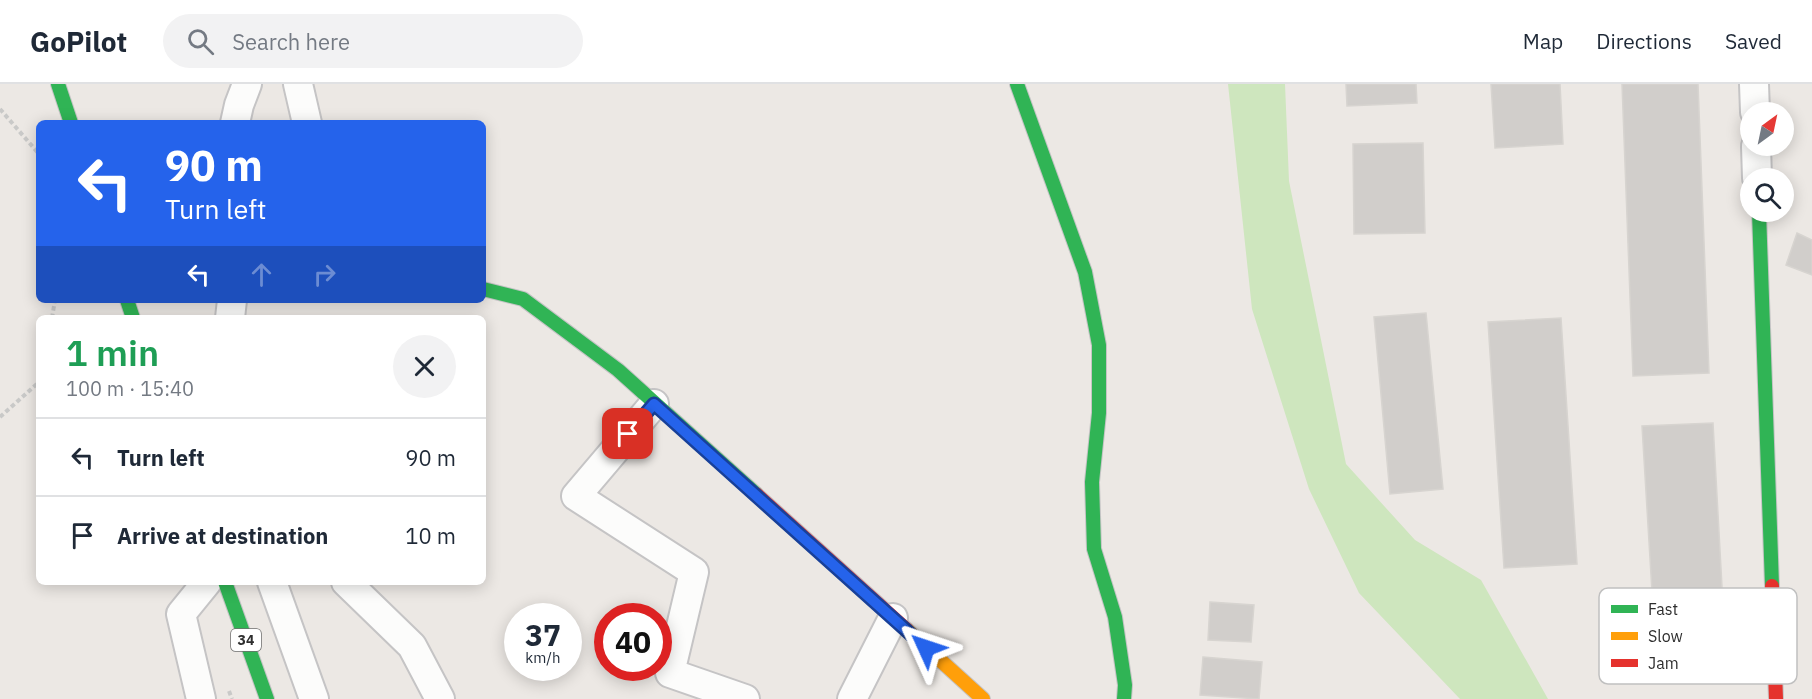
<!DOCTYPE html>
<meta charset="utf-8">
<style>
:root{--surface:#fff;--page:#f2f2f3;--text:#1f2937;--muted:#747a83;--line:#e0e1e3}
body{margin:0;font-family:"IBM Plex Sans",sans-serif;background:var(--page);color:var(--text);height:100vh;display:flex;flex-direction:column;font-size:22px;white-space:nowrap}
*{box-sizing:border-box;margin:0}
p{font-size:20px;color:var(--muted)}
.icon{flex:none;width:33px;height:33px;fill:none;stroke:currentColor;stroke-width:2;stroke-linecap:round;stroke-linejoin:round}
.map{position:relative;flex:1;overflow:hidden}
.drawer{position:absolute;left:36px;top:231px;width:450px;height:270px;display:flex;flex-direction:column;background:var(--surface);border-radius:9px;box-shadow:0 3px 15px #0003}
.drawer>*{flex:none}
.guide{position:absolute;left:36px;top:36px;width:450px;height:183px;border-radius:9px;box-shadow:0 3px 15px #0003;background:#2563eb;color:#fff;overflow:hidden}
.needle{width:39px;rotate:33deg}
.tools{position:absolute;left:1740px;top:18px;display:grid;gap:12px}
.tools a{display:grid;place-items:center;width:54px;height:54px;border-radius:50%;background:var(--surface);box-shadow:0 3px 15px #0003;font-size:30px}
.speed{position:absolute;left:504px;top:519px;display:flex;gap:12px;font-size:30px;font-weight:700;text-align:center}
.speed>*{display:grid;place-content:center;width:78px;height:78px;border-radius:50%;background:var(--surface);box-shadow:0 3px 15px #0003;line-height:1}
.speed small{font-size:15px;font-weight:400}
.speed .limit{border:9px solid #d22;background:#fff;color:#111}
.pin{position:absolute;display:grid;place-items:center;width:51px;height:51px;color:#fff;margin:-26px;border-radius:12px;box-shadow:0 3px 9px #0006}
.me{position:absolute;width:66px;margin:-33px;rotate:312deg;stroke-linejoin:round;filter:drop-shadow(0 0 4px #0008)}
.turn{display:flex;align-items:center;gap:21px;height:126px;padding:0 30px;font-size:27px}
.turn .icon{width:78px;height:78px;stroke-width:2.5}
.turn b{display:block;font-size:42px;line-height:51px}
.lanes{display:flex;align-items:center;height:57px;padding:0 30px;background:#0003;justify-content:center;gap:30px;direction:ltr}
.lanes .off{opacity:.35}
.round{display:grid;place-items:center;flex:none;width:63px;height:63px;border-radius:32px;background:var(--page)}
.overview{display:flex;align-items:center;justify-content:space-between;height:102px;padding:0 30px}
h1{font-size:36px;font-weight:600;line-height:45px;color:#1e9e55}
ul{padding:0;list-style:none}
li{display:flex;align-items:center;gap:18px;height:78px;padding:0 30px;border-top:2px solid var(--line)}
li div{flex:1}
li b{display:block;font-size:22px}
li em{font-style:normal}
header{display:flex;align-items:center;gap:36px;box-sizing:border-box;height:84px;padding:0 30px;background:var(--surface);border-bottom:2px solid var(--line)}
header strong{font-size:28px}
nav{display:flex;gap:33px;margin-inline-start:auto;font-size:21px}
.search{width:420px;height:54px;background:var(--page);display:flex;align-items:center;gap:15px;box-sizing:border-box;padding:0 21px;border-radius:33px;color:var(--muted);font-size:22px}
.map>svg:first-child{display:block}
.green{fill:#cee6be}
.building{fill:#d1cecb;stroke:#d7d4d0;stroke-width:1.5}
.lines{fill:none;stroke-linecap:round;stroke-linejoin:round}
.street-casing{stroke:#c5c4c5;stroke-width:32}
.fast-casing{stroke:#c5c4c5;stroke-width:16}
.slow-casing{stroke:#c5c4c5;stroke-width:16}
.jam-casing{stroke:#c5c4c5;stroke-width:16}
.path{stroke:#c9c9c8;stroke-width:4;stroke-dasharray:4.5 3;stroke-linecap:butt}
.street{stroke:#fcfcfb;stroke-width:28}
.fast{stroke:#30b455;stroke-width:14}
.slow{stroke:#ff9f0a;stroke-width:14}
.jam{stroke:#e5322d;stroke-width:14}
.route-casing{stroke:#184099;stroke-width:15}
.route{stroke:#2563eb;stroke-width:10}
.labels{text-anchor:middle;stroke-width:5;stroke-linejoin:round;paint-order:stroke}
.shield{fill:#fff;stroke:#6d6d6d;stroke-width:1.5}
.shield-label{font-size:14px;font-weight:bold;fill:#2e2e2e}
.key{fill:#fff;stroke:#c0c0c0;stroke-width:1.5}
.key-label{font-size:16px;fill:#2e2e2e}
</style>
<header>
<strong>GoPilot</strong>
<div class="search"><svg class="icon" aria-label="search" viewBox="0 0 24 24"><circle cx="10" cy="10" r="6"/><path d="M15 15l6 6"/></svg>Search here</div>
<nav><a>Map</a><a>Directions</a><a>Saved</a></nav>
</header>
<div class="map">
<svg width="1812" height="615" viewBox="0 0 1812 615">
<rect width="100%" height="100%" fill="#ece8e4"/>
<path class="green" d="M1228,0H1285L1289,97L1346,380L1415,456L1481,496L1548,615H1460L1359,509L1309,405L1252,225Z"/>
<g class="building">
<path d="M1346,0H1416L1417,19L1347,22Z"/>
<path d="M1491,0H1560L1563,60L1495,64Z"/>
<path d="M1622,0H1698L1709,289L1633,292Z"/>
<path d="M1423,59L1425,149L1354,150L1353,60Z"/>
<path d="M1797,149L1812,156V191L1786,181Z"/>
<path d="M1426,229L1443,405L1390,410L1374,233Z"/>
<path d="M1561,234L1577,480L1504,484L1488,238Z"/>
<path d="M1713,339L1723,521L1653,524L1642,342Z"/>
<path d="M1210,518L1254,521L1251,558L1208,556Z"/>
<path d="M1203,573L1262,578L1259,615L1200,611Z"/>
</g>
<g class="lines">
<defs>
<g id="street">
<path d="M298,0L307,39"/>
<path d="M1754,0L1755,28"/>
<path d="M235,39L239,21L247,0"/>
<path d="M1756,62L1757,94"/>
<path d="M230,234L232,216"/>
<path d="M654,320L576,412L694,488L670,589L745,615"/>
<path d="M272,498L314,615"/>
<path d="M346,498L412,562L440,615"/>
<path d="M201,615L181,530L207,498"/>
<path d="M852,615L893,534"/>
</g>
<g id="fast">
<path d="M58,0L71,39"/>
<path d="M1017,0L1085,188L1099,261V329L1092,398L1094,465L1115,533L1125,601L1124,615"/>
<path d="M1759,128L1772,502"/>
<path d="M483,205L523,215L618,286L756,410"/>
<path d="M127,216L133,234"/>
<path d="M225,498L267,615"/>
</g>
<path id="slow" d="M907,546L983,615"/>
<g id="jam">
<path d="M756,410L907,546"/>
<path d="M1772,502L1776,615"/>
</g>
</defs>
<use href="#street" class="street-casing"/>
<use href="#fast" class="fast-casing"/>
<use href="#slow" class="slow-casing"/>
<use href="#jam" class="jam-casing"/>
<g class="path">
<path d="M0,25L39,70"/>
<path d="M52,234L55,216"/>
<path d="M0,333L39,298"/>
<path d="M229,607L232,615"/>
</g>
<use href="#street" class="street"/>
<use href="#fast" class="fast"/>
<use href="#slow" class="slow"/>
<use href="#jam" class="jam"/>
</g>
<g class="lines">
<defs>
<path id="route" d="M628,350L654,320L926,564"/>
</defs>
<use href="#route" class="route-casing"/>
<use href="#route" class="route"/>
</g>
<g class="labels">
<rect class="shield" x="231" y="545" width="30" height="22" rx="4.5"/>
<g class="shield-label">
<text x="246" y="561">34</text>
</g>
</g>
<rect x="1599" y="504" width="198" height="96" rx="9" class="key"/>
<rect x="1611" y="521" width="27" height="8" fill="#30b455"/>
<rect x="1611" y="548" width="27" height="8" fill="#ff9f0a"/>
<rect x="1611" y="575" width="27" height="8" fill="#e5322d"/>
<g class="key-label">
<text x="1648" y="531">Fast</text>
<text x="1648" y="558">Slow</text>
<text x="1648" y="585">Jam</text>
</g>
</svg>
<div class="tools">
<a><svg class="needle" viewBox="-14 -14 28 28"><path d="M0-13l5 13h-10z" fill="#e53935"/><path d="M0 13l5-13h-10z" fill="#747a83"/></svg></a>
<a><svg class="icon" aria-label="search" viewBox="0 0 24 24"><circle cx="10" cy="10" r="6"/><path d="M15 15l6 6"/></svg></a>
</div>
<div class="speed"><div>37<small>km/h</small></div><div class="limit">40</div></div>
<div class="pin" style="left:628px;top:350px;background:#d93025"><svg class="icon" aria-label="arrive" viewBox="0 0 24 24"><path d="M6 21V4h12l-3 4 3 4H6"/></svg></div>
<svg class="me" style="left:926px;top:564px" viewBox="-20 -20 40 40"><path d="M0-17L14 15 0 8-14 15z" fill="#2563eb" stroke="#fff" stroke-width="4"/></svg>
<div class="guide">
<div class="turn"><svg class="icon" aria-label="left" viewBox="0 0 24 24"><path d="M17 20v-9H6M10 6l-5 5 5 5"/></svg><div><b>90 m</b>Turn left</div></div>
<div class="lanes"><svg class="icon" aria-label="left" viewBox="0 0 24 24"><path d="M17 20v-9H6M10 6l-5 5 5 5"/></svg><svg class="icon off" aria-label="ahead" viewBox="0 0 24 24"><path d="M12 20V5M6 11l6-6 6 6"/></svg><svg class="icon off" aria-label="right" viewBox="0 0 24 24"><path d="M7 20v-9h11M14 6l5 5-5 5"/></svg></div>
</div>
<section class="drawer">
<div class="overview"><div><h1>1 min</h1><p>100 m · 15:40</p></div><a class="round"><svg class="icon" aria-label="close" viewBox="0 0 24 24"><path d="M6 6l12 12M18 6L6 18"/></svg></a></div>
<ul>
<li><svg class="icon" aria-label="left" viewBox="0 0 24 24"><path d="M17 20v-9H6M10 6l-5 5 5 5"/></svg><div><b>Turn left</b></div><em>90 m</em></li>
<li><svg class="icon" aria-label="arrive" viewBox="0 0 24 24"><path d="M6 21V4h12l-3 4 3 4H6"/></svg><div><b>Arrive at destination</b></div><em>10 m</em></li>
</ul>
</section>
</div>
